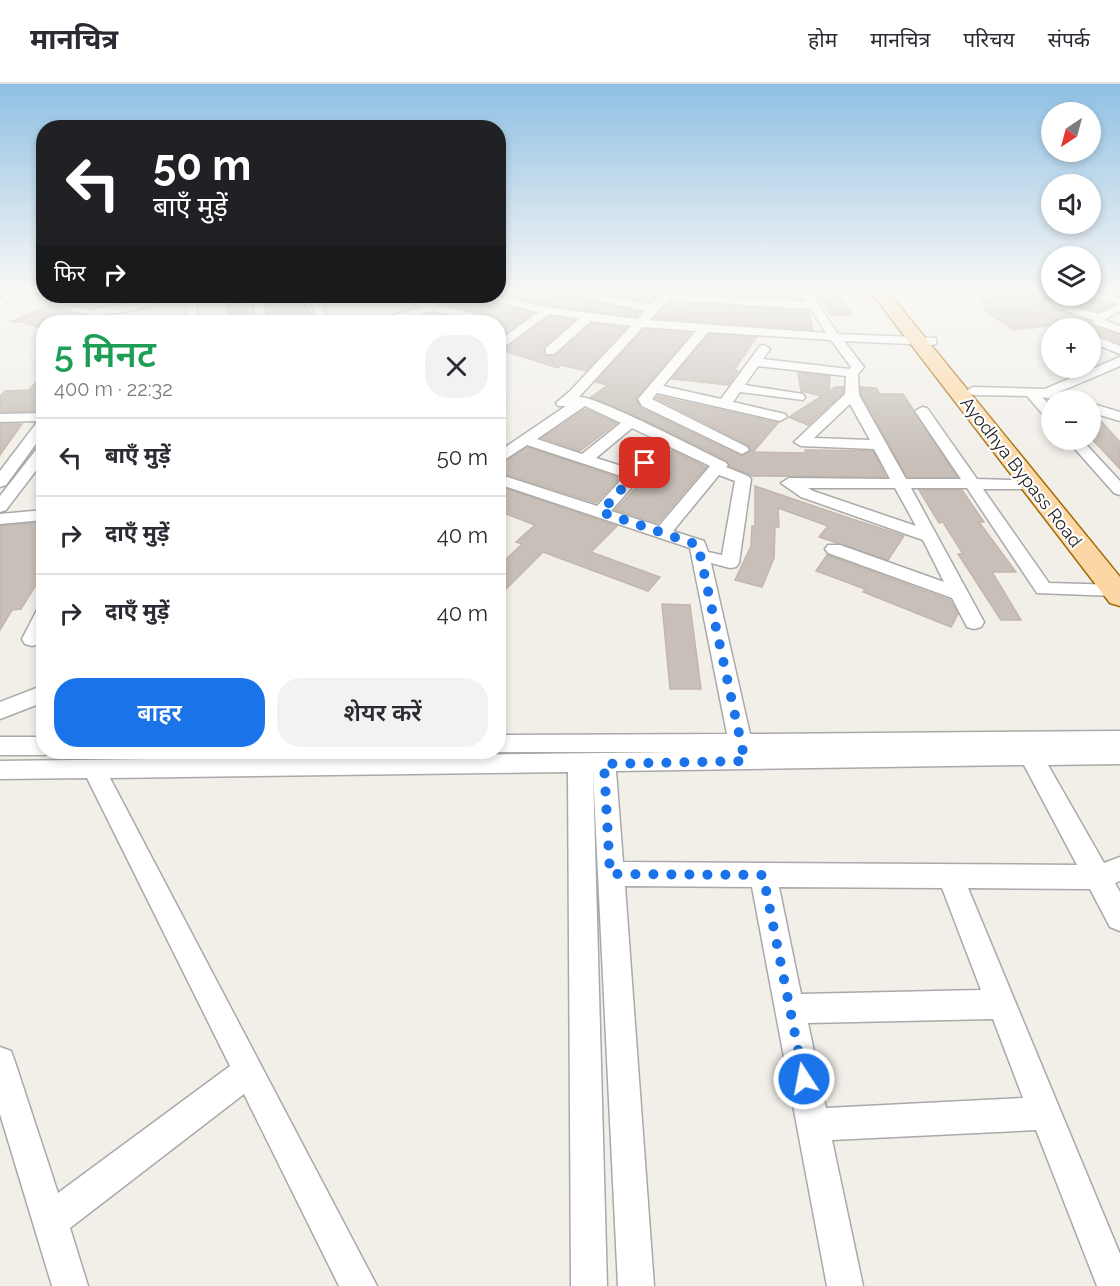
<!DOCTYPE html>
<html lang="hi">
<meta charset="utf-8">
<style>
:root{--surface:#fff;--page:#f2f2f3;--text:#2b2b33;--muted:#7c7c81;--line:#e1e1e2;--accent:#1a73e8}
body{margin:0;font-family:Raleway,"Noto Sans Devanagari",sans-serif;background:var(--page);color:var(--text);height:100vh;display:flex;flex-direction:column;font-size:22px;white-space:nowrap}
*{box-sizing:border-box;margin:0}
p{font-size:20px;color:var(--muted)}
.icon{flex:none;width:33px;height:33px;fill:none;stroke:currentColor;stroke-width:2;stroke-linecap:round;stroke-linejoin:round}
.map{position:relative;flex:1;overflow:hidden}
.drawer{position:absolute;left:36px;top:231px;width:470px;height:444px;display:flex;flex-direction:column;background:var(--surface);border-radius:24px;box-shadow:0 3px 9px #0003}
.drawer>*{flex:none}
.guide{position:absolute;left:36px;top:36px;width:470px;height:183px;border-radius:24px;box-shadow:0 3px 9px #0003;background:#202124;color:#fff;overflow:hidden}
.needle{width:39px;rotate:216deg}
.fabs{position:absolute;left:1041px;top:18px;display:grid;gap:12px}
.fabs a{display:grid;place-items:center;width:60px;height:60px;border-radius:50%;background:var(--surface);box-shadow:0 3px 9px #0003;font-size:30px}
.pin{position:absolute;display:grid;place-items:center;width:51px;height:51px;color:#fff;margin:-26px;border-radius:12px;box-shadow:0 3px 9px #0006}
.me{position:absolute;width:66px;margin:-33px;rotate:349deg;stroke-linejoin:round;filter:drop-shadow(0 0 4px #0008)}
.turn{display:flex;align-items:center;gap:21px;height:126px;padding:0 18px;font-size:27px}
.turn .icon{width:78px;height:78px;stroke-width:2.5}
.turn b{display:block;font-size:42px;line-height:51px}
.then{display:flex;align-items:center;height:57px;padding:0 18px;background:#0003;gap:12px;font-size:22px}
.round{display:grid;place-items:center;flex:none;width:63px;height:63px;border-radius:24px;background:var(--page)}
.overview{display:flex;align-items:center;justify-content:space-between;height:102px;padding:0 18px}
h1{font-size:36px;font-weight:600;line-height:45px;color:#1e9e55}
.cta{display:flex;gap:12px;margin-top:auto;padding:12px 18px}
.cta a{flex:1;height:69px;border-radius:24px;background:var(--accent);color:#fff;font-size:24px;font-weight:600;line-height:69px;text-align:center}
.cta a+a{background:var(--page);color:var(--text)}
ul{padding:0;list-style:none}
li{display:flex;align-items:center;gap:18px;height:78px;padding:0 18px;border-top:2px solid var(--line)}
li div{flex:1}
li b{display:block;font-size:22px}
li em{font-style:normal}
header{display:flex;align-items:center;gap:36px;box-sizing:border-box;height:84px;padding:0 30px;background:var(--surface);border-bottom:2px solid var(--line)}
header strong{font-size:28px}
nav{display:flex;gap:33px;margin-inline-start:auto;font-size:21px}
.map>svg:first-child{display:block}
.building{fill:#c7bfb8;stroke:#c4b6ab;stroke-width:1.5}
.lines{fill:none;stroke-linecap:round;stroke-linejoin:round}
.street-casing{stroke:#a9a9a9;stroke-width:3}
.primary-casing{stroke:#a06b00;stroke-width:3}
.street{fill:#fff;fill-rule:evenodd}
.primary{fill:#fcd6a4;fill-rule:evenodd}
.route{stroke:#1a73e8;stroke-width:10;stroke-dasharray:0 18}
.labels{text-anchor:middle;stroke-width:4.5;stroke-linejoin:round;paint-order:stroke}
.far-street-label{font-size:18px;fill:#222;stroke:#fff}
</style>
<header>
<strong>मानचित्र</strong>
<nav><a>होम</a><a>मानचित्र</a><a>परिचय</a><a>संपर्क</a></nav>
</header>
<div class="map">
<svg width="1120" height="1202" viewBox="0 0 1120 1202">
<rect width="100%" height="100%" fill="#f2efe9"/>
<g class="building">
<path d="M498,207H564L566,211L641,228L636,233L552,222L498,210Z"/>
<path d="M594,207H664L650,219Z"/>
<path d="M680,207L795,209V211H800L803,215Z"/>
<path d="M973,207H1031L1039,212H1088L1089,214L1113,221L1099,228L1048,214L1040,220L1091,238L1093,242L1120,251V260L1090,248V244H1063L1055,241L1014,246L982,225L989,224Z"/>
<path d="M818,211H838L852,231H831Z"/>
<path d="M244,212L248,230L228,233L225,214Z"/>
<path d="M283,212H305L312,238H291L290,235L269,238L265,218L284,215Z"/>
<path d="M423,212H480L482,216L533,229L501,253L499,257L507,263L550,232L574,236L545,262L544,270L546,272H555L592,239L626,244L586,287L561,281L558,284L498,265V238H493L494,236L491,232L422,214Z"/>
<path d="M670,218L809,227L813,246L773,243V239L771,243L654,234Z"/>
<path d="M52,221L74,230L51,238H44V245L22,238H10Z"/>
<path d="M435,230L474,238H419V235Z"/>
<path d="M644,245L691,249L636,314L641,324L741,372L751,367L748,361L656,314L658,312L778,339L753,368L806,369L805,366L873,367L886,393L752,392L730,382L726,376L674,350L591,313L608,301L596,298Z"/>
<path d="M709,250L757,253L734,286L738,287L728,301L672,295Z"/>
<path d="M798,289L830,292L829,307L835,303H843V309L808,341L789,333L822,312L801,307Z"/>
<path d="M44,290V320L38,327L0,328V312L5,307L29,306Z"/>
<path d="M861,303L876,304L880,310H903L957,393H907L861,310Z"/>
<path d="M585,325L617,339L580,367L542,354Z"/>
<path d="M1090,337H1101L1120,358V385L1090,353Z"/>
<path d="M0,340H22L0,371Z"/>
<path d="M527,363L620,394L596,419L498,388V382Z"/>
<path d="M672,366L706,383L658,439L615,426Z"/>
<path d="M498,402L617,442L591,468L660,493L648,507L543,468L498,513V483L522,460L516,458L535,441L498,427Z"/>
<path d="M755,402L846,433L904,452L888,476L819,453L828,442L778,424L779,443H775L774,474L762,503L735,496L751,462L752,442H755Z"/>
<path d="M919,406H962L984,438H979L1016,488H992L1021,536H1001L958,470H963L943,438L939,439Z"/>
<path d="M44,438V488L21,525L12,526L0,546V442Z"/>
<path d="M827,471L950,516L958,530L951,543L863,508L865,505L816,487Z"/>
<path d="M662,520L690,521L701,605H670Z"/>
</g>
<g class="lines">
<defs>
<g id="street">
<path d="M13,207H25L0,222V214Z"/>
<path d="M566,207H584L651,221L667,207H678L676,210L807,218L800,207H810L838,250L936,254V260L932,261L844,257L864,283L858,290L859,311L906,395H961L915,327L922,323L927,324L977,395L1037,397L1039,400L1031,405H983L1049,499L1120,501V511L1115,512L1037,509L967,404H911L984,538L981,543L974,545L967,543L952,514L828,469L825,465L828,461H840L944,498L923,456L801,413L781,399L789,394L890,395L874,365L801,362L794,358L845,310L846,292L758,282L745,301L803,310L805,313L803,316L740,308L733,318L785,330L787,333L780,337L657,309L652,315L747,363L749,366L742,370L642,322L638,315L696,247L643,243L579,313C593,310 704,368 725,378L728,381L726,383L748,392L751,395L739,479L736,483L730,484L711,479L750,650L1120,647V680L1048,681L1104,779L1120,773V797L1115,799L1120,808V847L1110,843L1090,805L968,804L1120,1170V1202H1097L1036,1046L832,1056L863,1202H827L752,803L625,802L654,1202H618L593,687L607,1202H571L568,688L110,694L377,1202H339L244,1010L70,1144L88,1202H52L0,1030V963L11,967L15,978L58,1109L230,982L87,694L0,695V677L681,668H494H498V651L727,650L690,464L498,400V390L597,422L624,393L527,361L498,380V368L566,322H558L556,319L570,307L631,242L591,237L554,270H546V264L579,235L549,230L507,261L501,257L503,254L538,228L483,214L482,212H497L552,224L637,235L645,227L567,209ZM669,216L811,225L826,249L649,236ZM708,248L831,256L851,283L849,285L763,275L770,265L764,261L760,262L721,315L663,302ZM850,320L870,356L814,354ZM585,322L621,339L582,370L537,355ZM632,344L657,356L631,385L596,374ZM668,362L710,382L659,442L611,427ZM719,391L735,397L722,471L708,468L704,457L673,447ZM808,404H895L916,442L813,407ZM1024,681L1077,781L623,778L616,687ZM779,803L942,804L981,906L801,910ZM993,935L1023,1014L826,1024L808,939Z"/>
<path d="M953,207H965L969,211L964,214Z"/>
<path d="M1090,207L1120,214V227L1104,236L1120,242V249L1094,240L1093,236L1042,219L1047,216L1099,230L1119,220L1090,212Z"/>
<path d="M156,212H169C154,226 85,238 69,225L75,222L89,226L146,216Z"/>
<path d="M187,212H197V238H186Z"/>
<path d="M252,212H262L267,238H256Z"/>
<path d="M309,212H319L320,214L341,212L340,214L322,220L328,238H318Z"/>
<path d="M391,212H406L490,234L492,236L490,238H482L433,227L392,238H377L378,236L421,223Z"/>
<path d="M1090,250L1120,262V270L1090,258Z"/>
<path d="M1120,273V282L1059,308L1076,313L1077,316H1058L1042,313L1052,323V336L1047,335L1027,312L973,311L966,307L973,303L1045,305Z"/>
<path d="M1090,319L1120,328V337L1090,328Z"/>
<path d="M44,329V349L6,401L0,403V387L38,337L0,338V330Z"/>
<path d="M1067,356H1082L1120,397V411L1114,409Z"/>
<path d="M44,361V376L6,426L0,428V412L39,362Z"/>
<path d="M44,426V436L0,440V430Z"/>
<path d="M44,525V552L39,560L32,562L25,560L22,555L37,526Z"/>
<path d="M44,601V618L0,635V618Z"/>
<path d="M0,653H44V668H52L44,671H0Z"/>
</g>
<path id="primary" d="M870,207H887L1120,493V522L1110,519Z"/>
</defs>
<use href="#street" class="street-casing"/>
<use href="#primary" class="primary-casing"/>
<use href="#street" class="street"/>
<use href="#primary" class="primary"/>
</g>
<linearGradient id="sky" x2="0" y2="1"><stop stop-color="#8fc0e4"/><stop offset="0.55" stop-color="#f9f8f5"/><stop offset="1" stop-color="#f9f8f5" stop-opacity="0"/></linearGradient>
<rect width="1120" height="375" fill="url(#sky)"/>
<g class="lines">
<path class="route" d="M645,379L601,428L698,461L745,677L604,680L610,790L763,791L804,995"/>
</g>
<g class="labels">
<g class="far-street-label">
<text transform="translate(1021 388) rotate(52)" y="6">Ayodhya Bypass Road</text>
</g>
</g>
</svg>
<div class="fabs">
<a><svg class="needle" viewBox="-14 -14 28 28"><path d="M0-13l5 13h-10z" fill="#e53935"/><path d="M0 13l5-13h-10z" fill="#7c7c81"/></svg></a>
<a><svg class="icon" aria-label="sound" viewBox="0 0 24 24"><path d="M4 9h4l5-4v14l-5-4H4zM17 9q2 3 0 6"/></svg></a>
<a><svg class="icon" aria-label="layers" viewBox="0 0 24 24"><path d="M12 4l9 5-9 5-9-5zM3 14l9 5 9-5"/></svg></a>
<a>+</a>
<a>−</a>
</div>
<div class="pin" style="left:645px;top:379px;background:#d93025"><svg class="icon" aria-label="arrive" viewBox="0 0 24 24"><path d="M6 21V4h12l-3 4 3 4H6"/></svg></div>
<svg class="me" style="left:804px;top:995px" viewBox="-20 -20 40 40"><circle r="17" fill="#1a73e8" stroke="#fff" stroke-width="3"/><path d="M0-11L8 9 0 5-8 9z" fill="#fff"/></svg>
<div class="guide">
<div class="turn"><svg class="icon" aria-label="left" viewBox="0 0 24 24"><path d="M17 20v-9H6M10 6l-5 5 5 5"/></svg><div><b>50 m</b>बाएँ मुड़ें</div></div>
<div class="then">फिर<svg class="icon" aria-label="right" viewBox="0 0 24 24"><path d="M7 20v-9h11M14 6l5 5-5 5"/></svg></div>
</div>
<section class="drawer">
<div class="overview"><div><h1>5 मिनट</h1><p>400 m · 22:32</p></div><a class="round"><svg class="icon" aria-label="close" viewBox="0 0 24 24"><path d="M6 6l12 12M18 6L6 18"/></svg></a></div>
<ul>
<li><svg class="icon" aria-label="left" viewBox="0 0 24 24"><path d="M17 20v-9H6M10 6l-5 5 5 5"/></svg><div><b>बाएँ मुड़ें</b></div><em>50 m</em></li>
<li><svg class="icon" aria-label="right" viewBox="0 0 24 24"><path d="M7 20v-9h11M14 6l5 5-5 5"/></svg><div><b>दाएँ मुड़ें</b></div><em>40 m</em></li>
<li><svg class="icon" aria-label="right" viewBox="0 0 24 24"><path d="M7 20v-9h11M14 6l5 5-5 5"/></svg><div><b>दाएँ मुड़ें</b></div><em>40 m</em></li>
</ul>
<div class="cta"><a>बाहर</a><a>शेयर करें</a></div>
</section>
</div>
